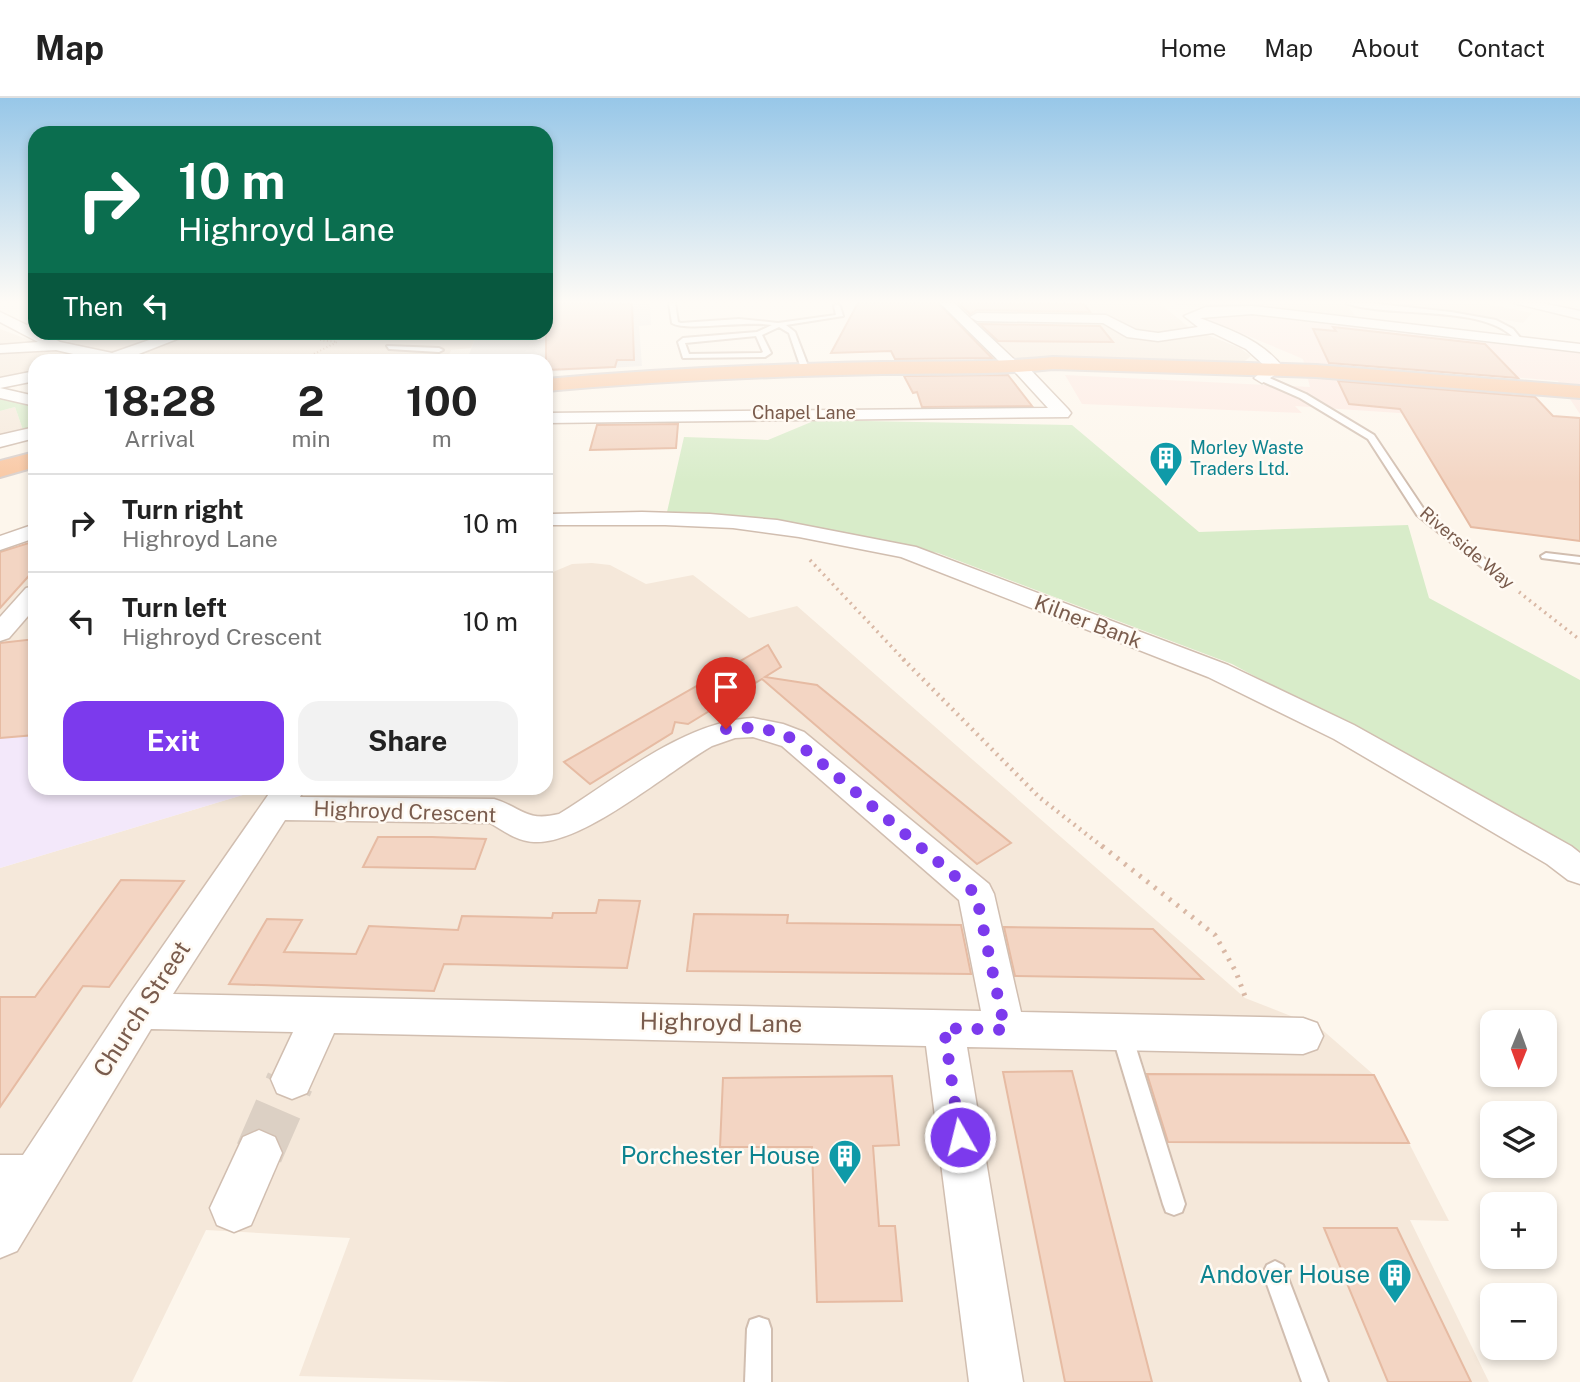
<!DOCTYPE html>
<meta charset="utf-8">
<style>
:root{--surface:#fff;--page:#f2f2f2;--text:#222;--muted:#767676;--line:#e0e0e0;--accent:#7c3aed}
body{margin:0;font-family:"Public Sans",sans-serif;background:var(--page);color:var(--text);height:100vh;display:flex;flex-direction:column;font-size:26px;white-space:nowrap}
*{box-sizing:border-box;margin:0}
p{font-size:23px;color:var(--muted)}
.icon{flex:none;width:38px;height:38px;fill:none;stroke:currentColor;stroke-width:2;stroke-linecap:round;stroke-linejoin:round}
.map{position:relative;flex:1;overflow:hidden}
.sheet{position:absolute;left:28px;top:256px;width:525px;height:441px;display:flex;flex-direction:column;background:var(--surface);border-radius:21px;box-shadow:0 4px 10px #0003}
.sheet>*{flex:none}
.banner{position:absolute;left:28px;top:28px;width:525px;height:214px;border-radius:21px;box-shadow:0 4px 10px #0003;background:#0b6e4f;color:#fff;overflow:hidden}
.needle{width:46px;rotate:181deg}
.fabs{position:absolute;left:1480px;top:912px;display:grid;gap:14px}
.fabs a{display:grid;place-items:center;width:77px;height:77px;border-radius:14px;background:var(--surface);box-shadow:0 4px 10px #0003;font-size:35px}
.pin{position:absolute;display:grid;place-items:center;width:60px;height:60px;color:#fff;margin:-72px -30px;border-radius:50% 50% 50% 0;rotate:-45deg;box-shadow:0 0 7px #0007}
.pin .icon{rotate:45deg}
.me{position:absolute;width:77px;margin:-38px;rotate:352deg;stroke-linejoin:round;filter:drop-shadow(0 0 5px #0008)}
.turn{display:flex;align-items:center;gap:24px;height:147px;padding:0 35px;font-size:32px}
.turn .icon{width:91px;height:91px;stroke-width:2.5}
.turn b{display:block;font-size:49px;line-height:60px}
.then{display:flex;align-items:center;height:66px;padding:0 35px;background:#0003;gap:14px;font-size:26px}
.eta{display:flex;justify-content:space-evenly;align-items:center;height:119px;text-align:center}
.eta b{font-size:42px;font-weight:700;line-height:49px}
.primary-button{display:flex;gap:14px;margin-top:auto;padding:14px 35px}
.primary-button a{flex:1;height:80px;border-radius:21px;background:var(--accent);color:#fff;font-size:28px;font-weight:700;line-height:80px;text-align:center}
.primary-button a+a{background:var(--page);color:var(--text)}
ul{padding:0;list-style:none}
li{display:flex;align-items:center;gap:21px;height:98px;padding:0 35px;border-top:2px solid var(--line)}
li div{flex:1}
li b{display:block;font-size:26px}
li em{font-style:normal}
header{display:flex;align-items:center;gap:42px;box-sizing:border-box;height:98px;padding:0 35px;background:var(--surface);border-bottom:2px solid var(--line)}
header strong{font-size:33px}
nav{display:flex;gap:38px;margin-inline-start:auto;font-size:24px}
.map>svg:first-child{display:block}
.residential{fill:#f5e8da}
.commercial{fill:#fde8e0}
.industrial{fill:#efe9e4}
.education{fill:#f3e8fa}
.green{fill:#d8ecc9}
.building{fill:#f3d5c3;stroke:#e6bba3;stroke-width:2}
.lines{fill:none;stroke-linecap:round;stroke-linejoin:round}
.minor-tunnel-far1{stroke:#dcd0c4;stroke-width:38;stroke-dasharray:38 19;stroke-linecap:butt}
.minor-tunnel{stroke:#dcd0c4;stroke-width:48;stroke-dasharray:48 24;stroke-linecap:butt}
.service-casing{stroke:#d1beb0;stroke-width:4}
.minor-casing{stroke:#d1beb0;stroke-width:3}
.trunk-casing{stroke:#dad1cd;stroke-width:4}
.path-far3{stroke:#d9b8a5;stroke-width:2;stroke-dasharray:1 2.5;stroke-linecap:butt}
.path-far2{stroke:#d9b8a5;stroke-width:3.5;stroke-dasharray:2 4.5;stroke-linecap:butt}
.path-far1{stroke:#d9b8a5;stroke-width:4.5;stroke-dasharray:2 5;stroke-linecap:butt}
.path{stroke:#d9b8a5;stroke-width:5;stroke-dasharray:2.5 7;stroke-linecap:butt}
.service{fill:#fff;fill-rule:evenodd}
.minor{fill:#fff;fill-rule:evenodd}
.trunk{fill:#f9c8a4;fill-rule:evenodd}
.route{stroke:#7c3aed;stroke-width:12;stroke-dasharray:0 21.6}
.labels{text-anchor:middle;stroke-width:5;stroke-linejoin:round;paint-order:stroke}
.far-street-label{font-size:18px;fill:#7a5c4d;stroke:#fffaf3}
.far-culture-label{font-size:18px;fill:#0d838f;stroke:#fffaf3;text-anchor:start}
.street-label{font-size:21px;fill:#7a5c4d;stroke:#fffaf3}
.near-street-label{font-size:24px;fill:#7a5c4d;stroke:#fffaf3}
.near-culture-label{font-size:24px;fill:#0d838f;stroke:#fffaf3;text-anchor:end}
</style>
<header>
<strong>Map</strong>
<nav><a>Home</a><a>Map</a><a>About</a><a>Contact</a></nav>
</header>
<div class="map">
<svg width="1580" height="1284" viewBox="0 0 1580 1284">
<rect width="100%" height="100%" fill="#fdf6ec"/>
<g class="residential">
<path d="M930,205H1159L1190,230L1240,250L1251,258L1245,263L1227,266L976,264Z"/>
<path d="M1164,205H1346L1355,218L1238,208L1208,210Z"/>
<path d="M1365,205H1483L1532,215L1523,225L1417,207L1415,210Z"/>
<path d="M0,231L51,250L95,234H308L341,238L496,235L476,238L471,250L451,252L447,262H210L145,255L83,262H35V273L0,281Z"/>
<path d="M15,309L23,332L0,338V313Z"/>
<path d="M35,451V582L0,584V462Z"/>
<path d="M592,465L610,467L646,486L693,477L749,520L797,508L1245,900L1319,929L1374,977L1449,1123L1410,1122L1489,1284H510L299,1278L350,1140L206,1132L132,1284H0V770L246,696L299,690H546V477L572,466Z"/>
</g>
<path class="commercial" d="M1242,215L1580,254V316L1558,283L1443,273L1458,319L1295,308L1302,315L1082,306L1065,277L1310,289L1303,261L1206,220Z"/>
<path class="industrial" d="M546,205H650L651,227L639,228L642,268L546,274V262H467L476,238L496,234H546Z"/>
<path class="education" d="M35,590V690H251L246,696L0,770V593Z"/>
<g class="green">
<path d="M0,300L35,307V328L23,332L15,309L0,313Z"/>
<path d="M816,322L1072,327L1199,434L1408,427L1429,500L1580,582V753L1232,566L938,455L746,419L667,414L684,339L768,342Z"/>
</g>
<g class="building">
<path d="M546,205L632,206L634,262H617L615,269L546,272Z"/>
<path d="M858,205H938L992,260L895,261L891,253L831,255Z"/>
<path d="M958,205L1084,206L1090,214L977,212L970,216Z"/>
<path d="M980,226L1100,228L1113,244L998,243Z"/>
<path d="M1333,229L1485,246L1518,280L1329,265L1313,231L1336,233Z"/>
<path d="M1008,277L1032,308L922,309L917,294L913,295L904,278Z"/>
<path d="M1338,283L1535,299L1553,318L1580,320V443L1471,429L1400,311L1349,306Z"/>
<path d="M678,326L676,350L590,352L597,327Z"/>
<path d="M35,443V471L0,510V454Z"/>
<path d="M35,541V637L0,640V545Z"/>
<path d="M768,547L781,569L765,579L817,587L1011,745L977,766L762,581L688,626L675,624L672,635L590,686L564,664Z"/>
<path d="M378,739H432L486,741L475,771L363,769Z"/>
<path d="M121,782L184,783L109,889L83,888L0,1009V899H35Z"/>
<path d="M599,802L640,803L627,870L444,866L434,893L229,886L267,821L302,822L284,854L356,856L369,828L458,832L462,818L552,820L553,815H596Z"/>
<path d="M694,816L788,817L787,825L961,827L971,876L687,873Z"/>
<path d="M1004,829L1153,831L1203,881L1015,878Z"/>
<path d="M1072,973L1091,1047L1152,1284H1065L1003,974Z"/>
<path d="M1147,976L1374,977L1409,1045L1168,1044Z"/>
<path d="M892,978L899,1047L873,1048L879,1128H895L902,1203L817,1204L812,1049H720L723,980Z"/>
<path d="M1324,1130H1397L1471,1284H1388Z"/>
</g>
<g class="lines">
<path class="minor-tunnel-far1" d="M290,986L292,981"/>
<path class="minor-tunnel" d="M259,1055L290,984"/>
<defs>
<g id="service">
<path d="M669,205H675L678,224L681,225L739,221L778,225L836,217L834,208L837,206L840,208L843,218L786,227L795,234L810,273L806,275L802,273L789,235L779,229L762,237L771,255L765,259L683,260L678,244L683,240L757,234L772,227C746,222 687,234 672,225ZM756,238L763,254L761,255L689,256L685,245Z"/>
<path d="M1346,205H1370L1451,214L1496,222L1513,231L1522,242L1517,243C1486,205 1391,221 1346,205Z"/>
<path d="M387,248L439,250L443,252L439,254L389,251Z"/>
<path d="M1259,278H1265L1306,296L1374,337L1425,413L1506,478V482H1498L1417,417L1368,341L1300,300L1259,282Z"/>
<path d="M1546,455L1580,459V465L1542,460L1541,458Z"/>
<path d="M1122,928L1129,931L1132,937L1185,1106L1182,1114L1174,1117L1166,1114L1163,1106L1112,937L1115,931Z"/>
<path d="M1275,1163L1283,1167L1328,1284H1302L1263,1175L1267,1167Z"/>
<path d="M759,1219L768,1222L771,1231V1284H745L747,1231L750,1222Z"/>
</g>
<g id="minor">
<path d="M940,205H954L1018,265L1025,266L1068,311L1071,315L1068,319L546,325V315L1048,310L1015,274L1008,272Z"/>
<path d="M1514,205H1542L1580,213V221Z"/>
<path d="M1252,208L1580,246V254L1252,216L1200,220C1231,232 1264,243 1284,271L1262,285L1254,280L1267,270L1246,251L1213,235L1158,243L1127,239L1103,225L977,223L970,219L977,215L1106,217L1136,232L1158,235L1198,229L1184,218L1206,209Z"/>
<path d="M0,214L35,231V234H42L60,244L112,255L172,234H195L131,259L133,262H99L56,252L0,255V247L38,244L0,224Z"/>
<path d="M35,273V283L0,290V280Z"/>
<path d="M0,290L35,298V308L0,300Z"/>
<path d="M35,329V340L0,349V337Z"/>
<path d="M642,414L710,416L777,422L916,449L1228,567L1354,627L1571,748L1580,755V786L1568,782L1547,766L1334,641L1208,579L901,459L799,439L733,430L665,427H546V417L551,416Z"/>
<path d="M35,426V440L0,452V438Z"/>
<path d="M35,488V510L9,540L0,543V519L26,490Z"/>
<path d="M753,620L783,626L804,634L989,786L994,796L1021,914L1303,920L1317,925L1323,938L1317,951L1303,956L967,949L1023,1284H969L926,948L334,935L307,995L292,1001L277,995L271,981L293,934L151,931L17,1153L0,1160V1057H23L126,901L273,690H299L302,695L300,699L494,701C523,710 526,724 559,716C616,681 685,623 753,620ZM753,639L782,648L959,802L981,913L173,896L285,722L490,725C504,733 516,743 534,744C583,747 667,674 712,648L735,640Z"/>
<path d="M259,1032L275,1039L282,1055L251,1127L234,1134L217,1127L210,1110L243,1039Z"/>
</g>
<g id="trunk">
<path d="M1053,259L1316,267L1580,288V300L1316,279L1053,271C996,277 939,275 882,276C770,278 658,283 546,293V281C658,271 770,266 882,264C939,263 996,265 1053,259Z"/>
<path d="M35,354V369L0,379V363Z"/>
</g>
</defs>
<use href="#service" class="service-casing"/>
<use href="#minor" class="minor-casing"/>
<use href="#trunk" class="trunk-casing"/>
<path class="path-far3" d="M320,242L337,244L306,260L328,262"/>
<g class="path-far2">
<path d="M810,462L905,563"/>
<path d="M1519,494L1580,542"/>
</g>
<path class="path-far1" d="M903,561L1039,699L1104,750"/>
<path class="path" d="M1102,748L1215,837L1236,874L1246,901"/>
<use href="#service" class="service"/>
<use href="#minor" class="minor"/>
<use href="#trunk" class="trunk"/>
</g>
<linearGradient id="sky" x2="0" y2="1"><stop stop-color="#97c7e8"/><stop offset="0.53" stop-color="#fefbf6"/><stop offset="1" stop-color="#fefbf6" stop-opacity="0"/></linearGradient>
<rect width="1580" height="385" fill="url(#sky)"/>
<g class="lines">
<path class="route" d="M726,631C751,628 770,630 793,641L976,796L1005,932L944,930L960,1039"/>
</g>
<defs>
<symbol id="building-pin" viewBox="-11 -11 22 30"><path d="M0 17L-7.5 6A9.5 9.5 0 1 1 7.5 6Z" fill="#0f9aa8" stroke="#fffaf3"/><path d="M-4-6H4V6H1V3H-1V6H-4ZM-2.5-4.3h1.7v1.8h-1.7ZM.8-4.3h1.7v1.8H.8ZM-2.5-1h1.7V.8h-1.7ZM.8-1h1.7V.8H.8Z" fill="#fff"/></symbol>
</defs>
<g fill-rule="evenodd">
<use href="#building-pin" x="1147" y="341" width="38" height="52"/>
<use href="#building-pin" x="826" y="1039" width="38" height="52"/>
<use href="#building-pin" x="1376" y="1158" width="38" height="52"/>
</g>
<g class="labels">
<g class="far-street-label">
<text x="804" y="321">Chapel Lane</text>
<text transform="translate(1467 450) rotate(40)" y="6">Riverside Way</text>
</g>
<g class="far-culture-label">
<text x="1190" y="356">Morley Waste<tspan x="1190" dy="21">Traders Ltd.</tspan></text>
</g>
<g class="street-label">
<text transform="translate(1088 524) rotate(21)" y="7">Kilner Bank</text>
<text transform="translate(405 714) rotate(2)" y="7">Highroyd Crescent</text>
</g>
<g class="near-street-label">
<text transform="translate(142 911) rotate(-57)" y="8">Church Street</text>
<text transform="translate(721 925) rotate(1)" y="8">Highroyd Lane</text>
</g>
<g class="near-culture-label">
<text x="820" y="1066">Porchester House</text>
<text x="1370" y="1185">Andover House</text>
</g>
</g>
</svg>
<div class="fabs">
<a><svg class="needle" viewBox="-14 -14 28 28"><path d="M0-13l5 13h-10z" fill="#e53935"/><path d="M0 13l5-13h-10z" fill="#767676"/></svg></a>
<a><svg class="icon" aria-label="layers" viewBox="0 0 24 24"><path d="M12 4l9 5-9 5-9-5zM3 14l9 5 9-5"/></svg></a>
<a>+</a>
<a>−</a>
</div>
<div class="pin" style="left:726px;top:631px;background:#d93025"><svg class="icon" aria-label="arrive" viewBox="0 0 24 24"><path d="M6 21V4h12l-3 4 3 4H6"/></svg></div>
<svg class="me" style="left:960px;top:1039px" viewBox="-20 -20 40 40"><circle r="17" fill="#7c3aed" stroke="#fff" stroke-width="3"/><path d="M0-11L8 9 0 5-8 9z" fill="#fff"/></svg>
<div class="banner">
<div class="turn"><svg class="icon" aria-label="right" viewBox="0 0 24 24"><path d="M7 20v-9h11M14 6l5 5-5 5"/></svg><div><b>10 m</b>Highroyd Lane</div></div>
<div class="then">Then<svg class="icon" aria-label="left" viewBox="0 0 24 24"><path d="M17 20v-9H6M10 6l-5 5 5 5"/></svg></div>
</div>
<section class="sheet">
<div class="eta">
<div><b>18:28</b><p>Arrival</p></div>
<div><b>2</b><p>min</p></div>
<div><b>100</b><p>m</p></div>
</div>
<ul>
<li><svg class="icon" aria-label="right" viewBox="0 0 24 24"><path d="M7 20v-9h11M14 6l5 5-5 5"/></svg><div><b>Turn right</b><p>Highroyd Lane</p></div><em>10 m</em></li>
<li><svg class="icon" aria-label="left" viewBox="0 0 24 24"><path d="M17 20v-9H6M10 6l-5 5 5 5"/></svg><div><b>Turn left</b><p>Highroyd Crescent</p></div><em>10 m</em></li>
</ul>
<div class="primary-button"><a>Exit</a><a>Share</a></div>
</section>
</div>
